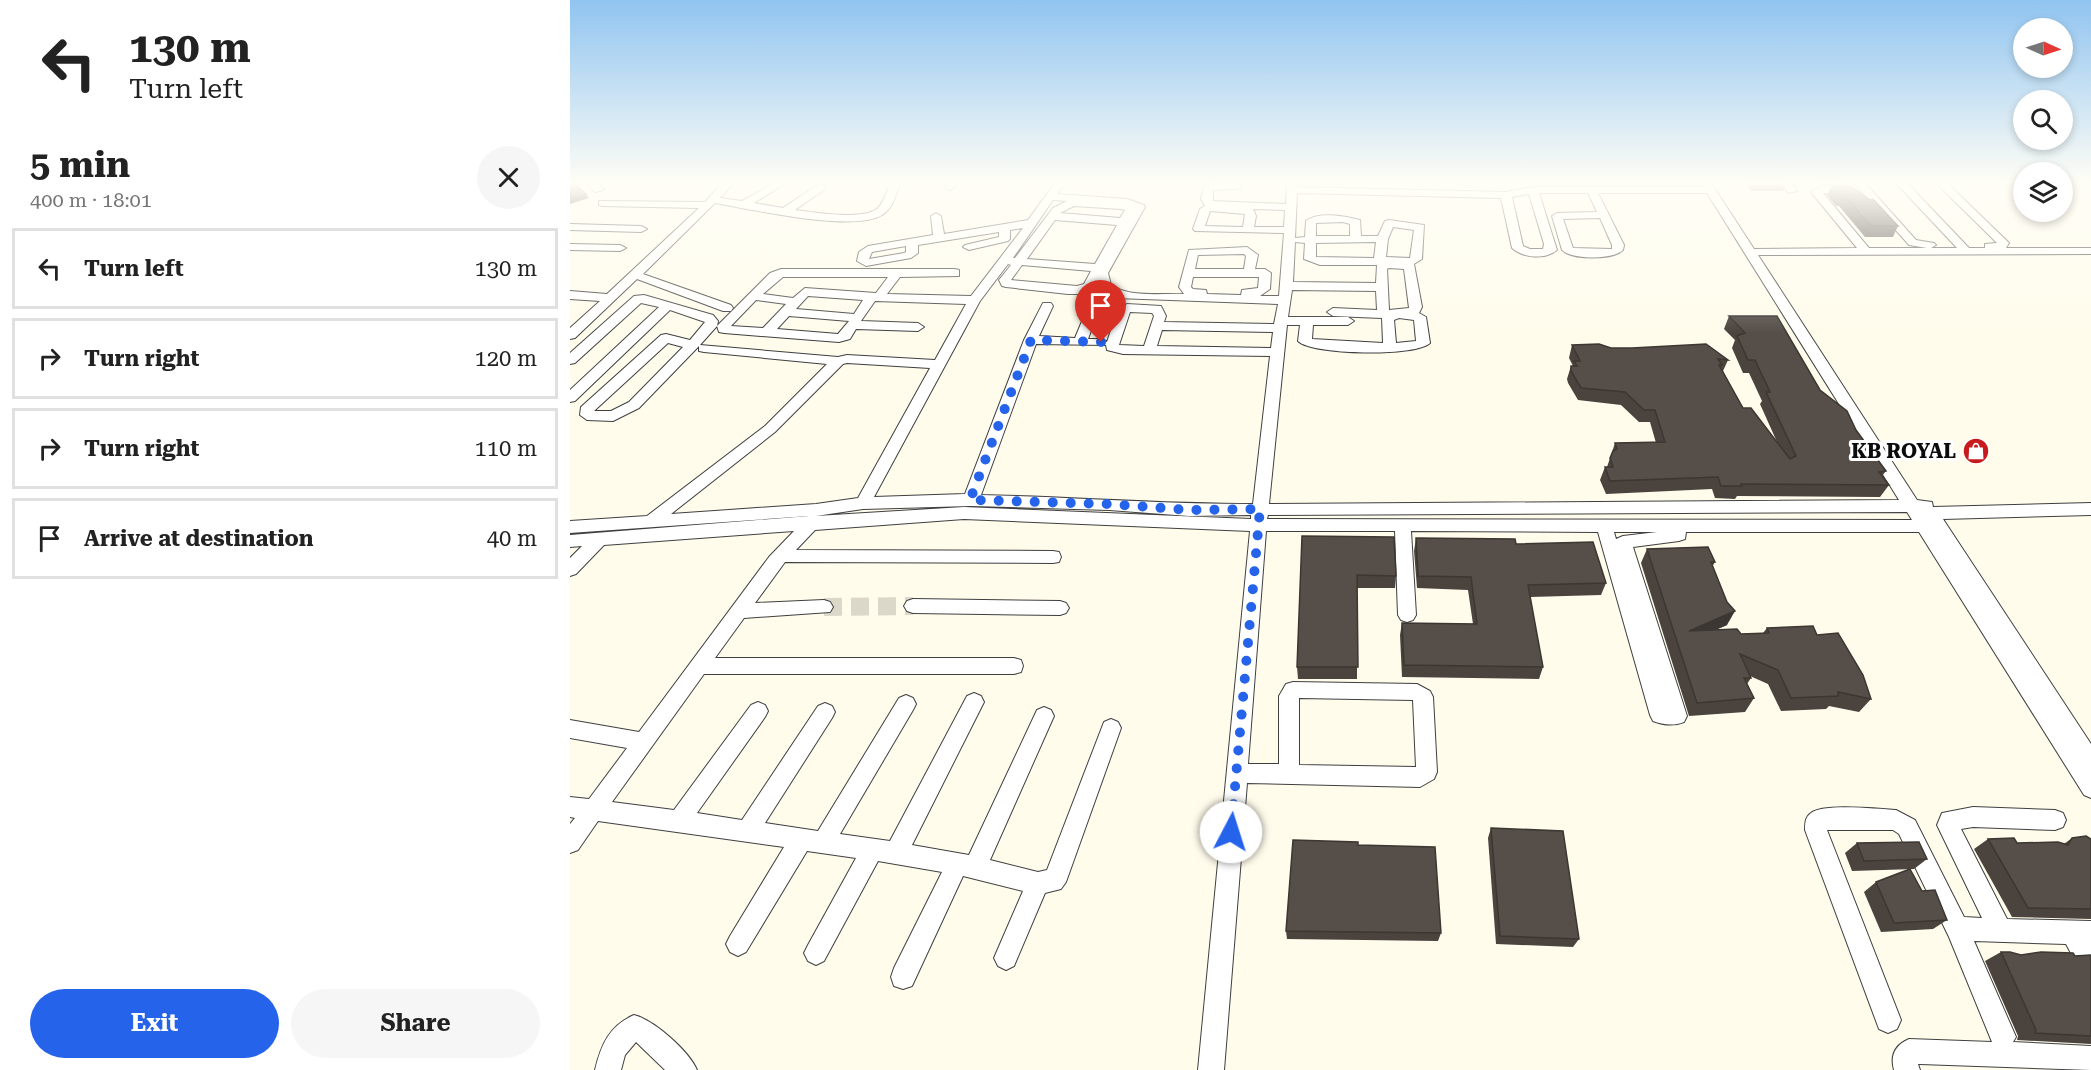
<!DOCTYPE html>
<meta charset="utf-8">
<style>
:root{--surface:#fff;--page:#f6f6f6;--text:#222;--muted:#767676;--line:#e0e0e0;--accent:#2563eb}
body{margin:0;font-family:"Roboto Serif",serif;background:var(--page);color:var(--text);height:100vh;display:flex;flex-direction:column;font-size:22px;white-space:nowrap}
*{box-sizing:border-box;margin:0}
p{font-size:20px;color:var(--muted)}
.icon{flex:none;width:33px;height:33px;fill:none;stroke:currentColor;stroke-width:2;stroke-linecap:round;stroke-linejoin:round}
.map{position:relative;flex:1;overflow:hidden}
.drawer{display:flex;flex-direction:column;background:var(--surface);width:570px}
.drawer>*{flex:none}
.top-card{background:#fff;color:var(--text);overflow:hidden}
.needle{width:39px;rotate:93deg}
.fabs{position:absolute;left:1443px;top:18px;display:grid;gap:12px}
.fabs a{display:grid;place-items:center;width:60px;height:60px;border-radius:50%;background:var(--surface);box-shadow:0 3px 9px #0003;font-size:30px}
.pin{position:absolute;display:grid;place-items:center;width:51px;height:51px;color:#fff;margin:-62px -26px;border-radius:50% 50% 50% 0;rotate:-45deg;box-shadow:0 0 6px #0007}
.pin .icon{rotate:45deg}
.me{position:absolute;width:66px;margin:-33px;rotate:5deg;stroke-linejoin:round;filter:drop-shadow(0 0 4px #0008)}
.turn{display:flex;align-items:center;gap:21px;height:126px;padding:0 30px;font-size:27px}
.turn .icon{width:78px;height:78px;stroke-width:2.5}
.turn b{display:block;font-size:42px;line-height:51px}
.round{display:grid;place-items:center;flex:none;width:63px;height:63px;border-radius:32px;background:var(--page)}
.headline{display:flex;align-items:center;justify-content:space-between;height:102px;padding:0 30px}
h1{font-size:36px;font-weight:700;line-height:45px}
.action{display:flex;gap:12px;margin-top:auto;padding:12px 30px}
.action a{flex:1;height:69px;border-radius:36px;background:var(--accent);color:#fff;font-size:24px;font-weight:700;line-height:69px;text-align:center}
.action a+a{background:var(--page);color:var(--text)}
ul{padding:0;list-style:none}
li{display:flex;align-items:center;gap:18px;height:81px;margin:0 12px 9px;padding:0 18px;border:3px solid var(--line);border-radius:0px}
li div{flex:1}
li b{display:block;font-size:22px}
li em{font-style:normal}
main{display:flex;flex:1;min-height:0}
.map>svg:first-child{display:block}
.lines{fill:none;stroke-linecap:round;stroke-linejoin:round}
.minor-tunnel{stroke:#dbd8ca;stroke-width:18;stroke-dasharray:18 9;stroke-linecap:butt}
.minor-casing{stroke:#3f3f3f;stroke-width:2}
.minor{fill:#fff;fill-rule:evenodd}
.wall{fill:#4a433e}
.shaded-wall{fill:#3c3732}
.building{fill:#564e48;stroke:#3c3732;stroke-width:1.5}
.route{stroke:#2563eb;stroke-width:10;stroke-dasharray:0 18}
.labels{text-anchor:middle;stroke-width:6;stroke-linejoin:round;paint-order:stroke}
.poi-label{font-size:20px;font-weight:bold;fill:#0c0c0c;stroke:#fff;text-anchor:end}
</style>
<main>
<section class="drawer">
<div class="top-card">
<div class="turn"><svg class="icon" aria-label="left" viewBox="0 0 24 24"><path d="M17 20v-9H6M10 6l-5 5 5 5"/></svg><div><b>130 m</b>Turn left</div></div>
</div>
<div class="headline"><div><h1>5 min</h1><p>400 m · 18:01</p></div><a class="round"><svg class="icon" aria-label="close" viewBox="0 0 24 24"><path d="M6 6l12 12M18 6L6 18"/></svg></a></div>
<ul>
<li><svg class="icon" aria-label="left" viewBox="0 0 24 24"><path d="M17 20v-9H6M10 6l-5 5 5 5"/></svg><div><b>Turn left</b></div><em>130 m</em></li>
<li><svg class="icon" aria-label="right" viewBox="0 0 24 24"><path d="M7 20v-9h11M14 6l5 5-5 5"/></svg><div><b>Turn right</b></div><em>120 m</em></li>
<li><svg class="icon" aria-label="right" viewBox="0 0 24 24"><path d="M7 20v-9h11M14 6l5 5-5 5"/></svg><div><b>Turn right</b></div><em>110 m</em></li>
<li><svg class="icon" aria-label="arrive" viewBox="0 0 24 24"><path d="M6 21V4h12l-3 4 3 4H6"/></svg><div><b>Arrive at destination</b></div><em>40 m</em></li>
</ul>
<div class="action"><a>Exit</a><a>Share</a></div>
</section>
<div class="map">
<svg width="1521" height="1070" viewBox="0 0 1521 1070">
<rect width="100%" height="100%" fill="#fffcec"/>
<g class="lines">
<path class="minor-tunnel" d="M254,607L343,606"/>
<defs>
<g id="minor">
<path d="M16,183H27L34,190L25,192Z"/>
<path d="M152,183H163L150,198L172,201L204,183H216L184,203L213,208L247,185H255V189L225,210C243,212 294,221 308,208C314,202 317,191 320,183H330C326,194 323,209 312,215C283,233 180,209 145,203L73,274L161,305L163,308L161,311H153L67,279L5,338L0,339V328L30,301L0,299V291L37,294L129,208L33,206L29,205V201L135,202Z"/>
<path d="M375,183H385L383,189L379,190L374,187Z"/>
<path d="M485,183H495L487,194L557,199L574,205L575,207L538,273L541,285C560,298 591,293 614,294L609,287L619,250L677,247L688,255L685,269H695L701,273L700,289L690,296H709L714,233L625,231L623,229L630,209L635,206L631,199L634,187L639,184L672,183L670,188L666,189L643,190V201L716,204L717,183H727V187L936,192L963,187H1133L1131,183H1141L1184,249L1287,248L1241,192C1250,184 1277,184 1286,191L1285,193H1253L1299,248H1357L1339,245L1284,183H1295L1346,240L1364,243L1366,245L1361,248H1387L1326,183H1337L1399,248H1415V244L1427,243L1366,183H1377L1437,241L1439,243L1436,248H1521V254L1188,255L1347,500L1362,502L1363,507L1521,503V515L1373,519L1521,744V798L1514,795L1349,532H1116L1115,539L1109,541L1063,547L1117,716L1114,722C1104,726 1093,725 1083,721L1080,715L1028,532L841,531L846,615L843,620L837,622L831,620L828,615L825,531H696L678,764H709V696L716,684L723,682L847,684L860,691L863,697L867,772L864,779L850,787L677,783L654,1070H628L680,531L394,519L245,530L226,550L483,551L489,552L491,557L489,562L483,563L215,562L185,603L254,600L260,602L263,607L260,612L174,618L145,658H444L451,660L453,666L451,672L444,674H134L42,802L104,810L181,705L188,702L195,705L198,711L195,717L127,813L172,820L248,706L255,703L262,706L265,712L262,718L195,823L248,831L329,698L336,695L343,698L346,704L343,710L270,834L320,841L397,696L404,693L411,696L414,702L342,845L399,855L467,710L474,707L481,710L484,716L420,860L468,872L477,870L534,722L541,719L548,722L551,728L496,882L491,889L475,893L444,966L436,970L428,966L424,958L453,891L393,876L342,986L333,989L324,986L321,977L324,968L372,872L308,861L254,961L246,965L238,961L234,953L238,945L286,858L237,851L176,952L168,956L160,952L156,944L160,936L214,847L28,821L8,850L0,853V824L5,818L0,817V797L19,799L57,748L0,738V720L69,732L199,557L224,531L34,545L6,574L0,576V558L12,546L0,547V535L239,516L0,533V521L77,516L195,426L257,364L134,352L129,351V346L69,408L43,421L17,420L10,415L11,407L91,335L96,334L120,340L135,322L100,310L5,401L0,402V390L89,307L71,303L5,363L0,364V353L64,296L74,295L143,315L148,321L147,326L200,273L211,269H385L389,270V276L330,277L317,294L401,296L453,228L440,230V239L438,241L399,250L393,247L395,245L429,237V232L348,245V253L341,258L296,266L287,261L289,252L298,246L363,235L361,216L366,213L371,216L374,234L458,220ZM727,193L931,198L942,248C953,258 975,260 987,250L969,193H1018L1027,212L987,213L982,216L992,250C1002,260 1043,260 1053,250L1054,245L1028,193H1137L1329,500L699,504L717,325H730L728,341C741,355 846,357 860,343L856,317L849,313L852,307L844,264L852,259L854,225L819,220L815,221L808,236H791L790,220C775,216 748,211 736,221L735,237L725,238ZM959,194L974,244L973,249H960L953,246L942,197ZM483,200L497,201L483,208L445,258H443ZM504,206L551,209L555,210L550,218L490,213ZM683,209L715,210L714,227H684L686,216ZM640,211L675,214L673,227L635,226ZM1030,218L1042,245V249L1003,248L993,219ZM485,220L547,225L525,264L457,259ZM773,222L780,224V236H746V223ZM823,227L844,230L840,258L816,257L818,239ZM725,242L735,243L734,259L750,265H807L806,283L723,282ZM806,242L804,258L746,257V243ZM336,246V252L334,253L299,259L302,252ZM674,254L676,256L674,269H625L628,255ZM438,264L441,265L429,280L432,286L436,287L498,294H508L523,289L528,281L531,290L546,298L708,304L704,324L594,322L596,316L591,306L557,304L547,312L537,342L531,339H518L527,314L521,310L515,314L505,338L469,336L483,306L481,303H473L454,340L395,494L304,497L410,301ZM452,265L521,271L514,284L507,286L441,280ZM819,268L834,269L839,308L819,310L817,269ZM213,277H318L306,293L235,288L223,298L193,294ZM623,277H689L688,288L672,290L671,295L637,294L636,290L623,289L621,287ZM722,290L806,291L807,310L763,308L757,312L763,316L812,318L813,343L742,339L743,325H778L784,321L778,317H718ZM238,296L293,300L284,314L226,309ZM186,300L216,304L193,328L161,326ZM305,301L396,304L365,360L277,355L268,357L130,345L147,326L149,332L154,333L269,342L280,339L286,329L348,331L354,327L348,323L291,321ZM560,312L582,313L584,316L574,346L549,345ZM219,316L279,321L268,334L207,329ZM829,318L844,320L846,341L826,343L824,320ZM592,330L703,332L701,348L587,346ZM98,343L113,347L59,402L41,411H24ZM466,344L536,345L537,350L553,354L700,356L683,504C592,504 502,497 411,495ZM277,363L360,368L288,498L246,504L101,514L205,432L273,364ZM401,506L539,510L619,516L681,515V519L394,507L246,516L293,509ZM1337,512L1342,520L697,519L698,515ZM1044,532H1087L1053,536L1046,539ZM729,698L843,700L846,767L729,765Z"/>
<path d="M1212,183H1222L1227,191L1218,193Z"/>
<path d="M0,224L71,226L77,229L71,232L0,230Z"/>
<path d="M0,244L50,245L56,248L50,251L0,250Z"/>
<path d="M343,599L490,601L496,603L499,608L496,613L490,615L343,613L337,611L334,606L337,601Z"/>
<path d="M1403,807L1485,810L1493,813L1496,820L1493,827L1485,830L1403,827L1391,829L1437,919L1521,921V977L1512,974L1496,944L1404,941L1446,1037L1443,1042L1521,1046V1070L1350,1064H1348L1350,1070H1324C1320,1056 1325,1045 1339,1039L1422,1042L1379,937L1329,834L1323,830H1257L1331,1020L1327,1029L1318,1033L1309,1029L1235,830C1235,824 1235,817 1241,813C1253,803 1308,809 1326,810L1345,820L1394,917L1412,918L1367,825L1372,813Z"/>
<path d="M64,1015C84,1020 119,1051 127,1070H95L66,1042L55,1055L51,1070H25C31,1045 39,1026 64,1015Z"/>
</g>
</defs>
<use href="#minor" class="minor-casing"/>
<use href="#minor" class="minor"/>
</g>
<g class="wall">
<path d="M1176,183H1216L1213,191H1181Z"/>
<path d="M1248,183H1274L1273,185H1249Z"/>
<path d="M1262,185L1328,226L1323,237H1295L1269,206H1266L1257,195Z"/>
<path d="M1159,316L1250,390L1286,430L1316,471L1312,476L1319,485L1310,497L1167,496L1165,499L1145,498L1142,489L1036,494L1030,480L1035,467H1037L1045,443H1086L1080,422H1069L1051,405L1008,400L998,383L997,379L1001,366H1003L999,358L1002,345L1158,360L1153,371L1173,408L1207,442L1190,404L1192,401L1179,373H1173L1162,348L1165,340L1154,329Z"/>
<path d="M732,536L826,576L825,588H787V679H728L727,667Z"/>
<path d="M846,538L946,544L1036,583L1031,595L960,597L973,667L969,679L832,677L830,635L832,623L903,624L898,590L847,588L844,551Z"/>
<path d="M1077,549L1145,562L1142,567L1157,625L1145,630L1171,634L1193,633L1197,628L1247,635L1301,699L1289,712L1259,706L1256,709L1211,711L1198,684L1180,676L1181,678L1177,684L1184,698L1175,712L1119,716L1071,563Z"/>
<path d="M921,828L1009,939L1003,947L926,944L918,838Z"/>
<path d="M1502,838L1521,839V919L1442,917L1404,849L1418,839L1447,843L1494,844Z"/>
<path d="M1287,843L1357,859L1344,869L1282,871L1275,853Z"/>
<path d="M788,845L871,933L868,941L717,939L716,931Z"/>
<path d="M1306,882L1352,891L1377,920L1363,929L1311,932L1294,892Z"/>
<path d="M1431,952L1451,955L1505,956L1521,955V1044L1447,1040L1448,1036L1415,961Z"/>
</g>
<g class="shaded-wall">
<path d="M16,194L19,198L0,204V199Z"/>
<path d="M1165,611L1157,625L1111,645L1119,631Z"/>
</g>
<g class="building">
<path d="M0,183H4L16,194L0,199Z"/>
<path d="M1262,185L1280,186L1300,200L1303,199L1328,226H1301L1274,195H1271Z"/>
<path d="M1159,316H1207L1250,390L1277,411L1286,430L1316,471L1309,472L1319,485L1171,484L1172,486H1151L1148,477L1040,481L1035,467H1043L1040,458L1043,451L1047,449L1045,443L1095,442L1085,410H1074L1055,392L1011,388L1001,371V366H1007L1004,361H1010L1002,345L1029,344L1041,348H1062L1136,344L1158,360L1148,359L1152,365H1149L1173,408H1181L1220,459L1226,456L1196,392H1200L1185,360H1178L1167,336L1175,333Z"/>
<path d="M732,536L824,537L826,576L787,575L788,667H727Z"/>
<path d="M846,538L945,539L946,544L1023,542L1036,583L958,585L973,667L834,665L832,623L907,624L901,577L848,576Z"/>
<path d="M1138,547L1145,562H1141L1157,602L1165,611L1119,631L1167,629L1171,634L1199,633L1197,628L1243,626L1247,635L1268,633L1293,675L1301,699L1268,692V696L1221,698L1208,670L1170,654L1181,678H1174L1184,698L1127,703L1077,549Z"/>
<path d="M921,828L993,831L1009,939L930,936Z"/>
<path d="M1516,836L1521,839V909L1458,908L1418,839L1444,838L1447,843L1488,842L1498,845L1502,838Z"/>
<path d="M723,840L788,842V845L865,847L871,933L716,931Z"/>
<path d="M1349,842L1357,859L1294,861L1287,843Z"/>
<path d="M1340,869L1352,891L1365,890L1377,920L1324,923L1306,882Z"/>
<path d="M1431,952H1440L1451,955L1471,952L1503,953L1505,956L1521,955V1036L1465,1033L1466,1030Z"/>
</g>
<linearGradient id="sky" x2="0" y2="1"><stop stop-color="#90c4f0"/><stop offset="0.55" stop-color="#fffef6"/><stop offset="1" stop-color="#fffef6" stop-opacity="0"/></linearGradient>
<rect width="1521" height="333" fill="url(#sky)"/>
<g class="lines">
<path class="route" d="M531,342L461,340L400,500L539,504L619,510L690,509L661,832"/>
</g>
<defs>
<symbol id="shop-disc" viewBox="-11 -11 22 22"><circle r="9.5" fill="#c71a1d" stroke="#fff"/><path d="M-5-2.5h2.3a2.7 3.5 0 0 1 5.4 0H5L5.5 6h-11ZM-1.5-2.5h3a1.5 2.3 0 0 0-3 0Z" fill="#fff"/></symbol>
</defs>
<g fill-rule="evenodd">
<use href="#shop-disc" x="1391" y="436" width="30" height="30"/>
</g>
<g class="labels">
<g class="poi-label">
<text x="1386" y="458">KB ROYAL</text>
</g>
</g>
</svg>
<div class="fabs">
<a><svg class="needle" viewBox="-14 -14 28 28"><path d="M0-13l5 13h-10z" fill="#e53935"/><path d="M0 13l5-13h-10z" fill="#767676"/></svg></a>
<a><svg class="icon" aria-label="search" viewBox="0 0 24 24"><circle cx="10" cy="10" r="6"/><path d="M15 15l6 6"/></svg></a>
<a><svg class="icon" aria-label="layers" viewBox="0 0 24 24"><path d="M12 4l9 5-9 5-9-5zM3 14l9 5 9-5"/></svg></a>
</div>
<div class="pin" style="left:531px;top:342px;background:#d93025"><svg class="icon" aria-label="arrive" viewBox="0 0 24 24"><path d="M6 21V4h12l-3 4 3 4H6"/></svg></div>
<svg class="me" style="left:661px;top:832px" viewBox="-20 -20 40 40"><circle r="19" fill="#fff"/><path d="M0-13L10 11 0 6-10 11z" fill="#2563eb"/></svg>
</div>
</main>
